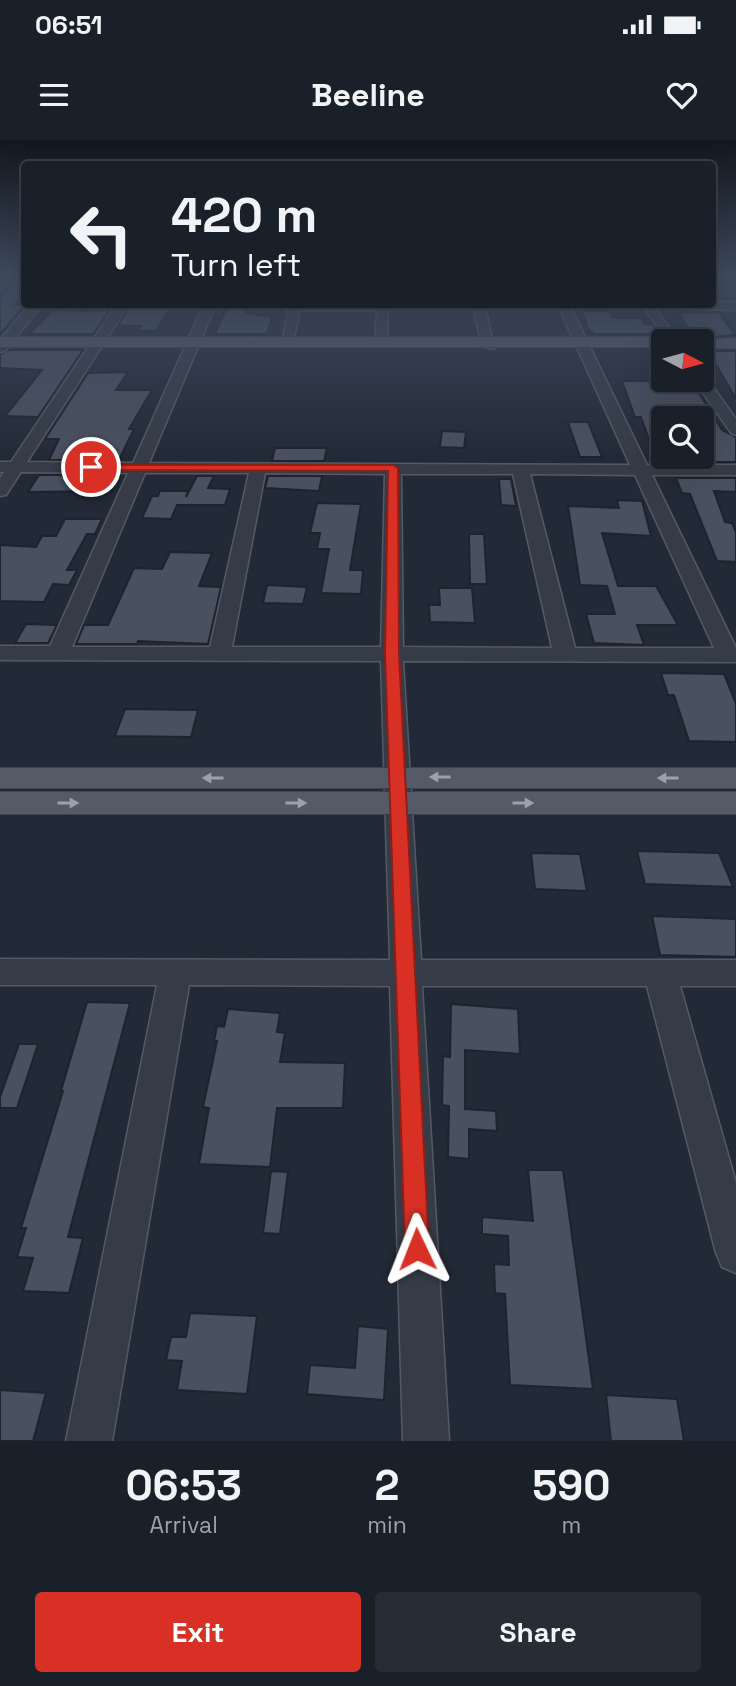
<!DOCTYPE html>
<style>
:root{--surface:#1a2029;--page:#272d35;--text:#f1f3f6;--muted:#9fa3a8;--line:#383e46;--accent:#d93025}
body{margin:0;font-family:"Space Grotesk",sans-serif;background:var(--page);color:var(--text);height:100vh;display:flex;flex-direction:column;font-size:26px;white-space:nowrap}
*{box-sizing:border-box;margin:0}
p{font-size:23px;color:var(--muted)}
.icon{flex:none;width:38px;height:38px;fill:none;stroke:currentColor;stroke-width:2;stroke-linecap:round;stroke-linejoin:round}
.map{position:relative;height:1301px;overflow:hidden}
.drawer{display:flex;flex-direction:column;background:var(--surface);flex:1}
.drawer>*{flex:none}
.hud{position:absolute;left:21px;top:21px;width:695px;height:147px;border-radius:7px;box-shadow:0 7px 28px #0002,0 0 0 2px var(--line);background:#1a2029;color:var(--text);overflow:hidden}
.needle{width:46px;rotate:96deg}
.controls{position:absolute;left:651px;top:189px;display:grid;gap:14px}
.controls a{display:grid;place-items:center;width:63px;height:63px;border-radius:7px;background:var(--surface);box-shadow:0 7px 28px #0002,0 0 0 2px var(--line);font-size:35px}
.pin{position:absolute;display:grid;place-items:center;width:60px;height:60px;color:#fff;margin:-30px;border:4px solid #fff;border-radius:50%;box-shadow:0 2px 7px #0007}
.me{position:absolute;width:77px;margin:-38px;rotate:358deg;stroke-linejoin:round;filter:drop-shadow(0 0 5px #0008)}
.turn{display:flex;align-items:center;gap:24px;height:147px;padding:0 35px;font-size:32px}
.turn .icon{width:91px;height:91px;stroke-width:2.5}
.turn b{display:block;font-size:49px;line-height:60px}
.eta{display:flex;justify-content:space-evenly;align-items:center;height:119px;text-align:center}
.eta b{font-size:42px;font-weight:600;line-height:49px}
.action{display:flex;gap:14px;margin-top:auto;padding:14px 35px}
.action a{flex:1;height:80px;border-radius:7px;background:var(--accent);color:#fff;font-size:28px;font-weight:600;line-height:80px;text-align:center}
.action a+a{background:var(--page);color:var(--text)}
.status{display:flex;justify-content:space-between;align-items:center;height:49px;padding:0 35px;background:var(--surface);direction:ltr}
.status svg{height:19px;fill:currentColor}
header{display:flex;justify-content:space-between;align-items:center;height:91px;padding:0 35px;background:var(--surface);font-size:32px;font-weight:600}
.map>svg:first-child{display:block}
.building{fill:#49505f;stroke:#1e232e;stroke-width:2}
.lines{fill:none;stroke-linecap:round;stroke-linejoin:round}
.minor-casing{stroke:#545a65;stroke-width:3}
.major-casing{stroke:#404551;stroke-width:2}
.minor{fill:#363c47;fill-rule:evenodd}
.major{fill:#545b67;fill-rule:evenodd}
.oneway{fill:#9aa0ad}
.route{fill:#d93025;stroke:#8d1f18;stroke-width:2}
</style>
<div class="status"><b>06:51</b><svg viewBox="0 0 49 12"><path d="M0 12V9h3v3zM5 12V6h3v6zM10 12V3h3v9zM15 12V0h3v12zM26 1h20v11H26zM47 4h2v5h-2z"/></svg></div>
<header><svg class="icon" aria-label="menu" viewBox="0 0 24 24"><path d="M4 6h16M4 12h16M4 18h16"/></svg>Beeline<svg class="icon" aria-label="heart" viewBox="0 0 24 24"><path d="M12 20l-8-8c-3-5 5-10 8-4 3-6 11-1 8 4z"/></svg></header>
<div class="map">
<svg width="736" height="1301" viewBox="0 0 736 1301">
<rect width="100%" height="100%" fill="#232a37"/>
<g class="building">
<path d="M12,146L24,147V156L15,164L24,166L0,194V158Z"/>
<path d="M131,164H173L156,191L138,190L141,186L118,185Z"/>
<path d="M228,164H251L246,173L272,177L267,194H215Z"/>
<path d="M53,170L88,171L110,170L93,194H29Z"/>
<path d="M582,171H609L613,178H642L645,184H652L660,194H594L588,189Z"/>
<path d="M678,172L719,173L735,195L700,198L696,191H690Z"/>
<path d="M9,210H83L38,277L5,276L42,230L0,228V214Z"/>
<path d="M708,211H736V259Z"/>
<path d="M128,232L116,250H152L129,289H134L119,320H49L59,299H45L88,233Z"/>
<path d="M622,241H649L652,249L697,250L722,290L736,297V322H671L669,317L710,315L702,298V278H663V322H657L641,277H635Z"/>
<path d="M568,282H588L602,317H580Z"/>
<path d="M442,291L466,292L464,308L440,307Z"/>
<path d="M275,308H327L324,321H272Z"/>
<path d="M39,335H111L101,351L28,352Z"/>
<path d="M197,336H214L208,348L230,349L225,365H177L171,379L142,378L152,356H158L160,351H188L186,357Z"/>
<path d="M268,336H322L319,351L265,348Z"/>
<path d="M676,338H736V352L714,351L725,382L732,383L736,392V422L717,421L690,354L682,353Z"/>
<path d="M499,339H511L516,366L501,365Z"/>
<path d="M617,360L642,361L651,396L602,393L618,446H656L678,485H637L644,505L594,503L586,474H615L607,446L580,445L568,366L619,368Z"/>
<path d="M317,363L361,364L350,430H363L361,454L321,453L329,409H317L320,393H310Z"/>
<path d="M65,379H102L95,394H87L67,430H77L69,445L53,444L44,462L0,461V405L36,407L42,396H56Z"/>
<path d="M469,394H484L487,444H470Z"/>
<path d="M170,412L212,413L199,446L221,447L208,504L138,501L137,504H76L84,485H108L134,428L162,429Z"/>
<path d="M267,445L307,447L303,464L263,463Z"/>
<path d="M439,448H472L475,483L430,482L429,465H440Z"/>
<path d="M26,484L57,485L48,503H15Z"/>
<path d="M661,533L724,534L736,564V602L689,601L674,555H668Z"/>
<path d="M125,569L198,570L191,597L115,596Z"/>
<path d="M637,711L719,713L733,747L645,744Z"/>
<path d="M531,713L580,714L587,751L535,749Z"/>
<path d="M652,776L736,779V817L660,815Z"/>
<path d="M87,862L130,863L68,1097L83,1098L69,1153L23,1151L33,1118L17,1117L26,1088H21L63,951H61Z"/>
<path d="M451,864L518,869L520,914L465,910V969L496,971L497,991L469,989V1019L448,1017L449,966L442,965L443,916L450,917Z"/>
<path d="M228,869L280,873L277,892L285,893L280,922L345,923L343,968H277L270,1027L199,1024L209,968L203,967L217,901H214L217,886L224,887Z"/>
<path d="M19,904H38L17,968H0V957Z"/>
<path d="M528,1030H563L593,1249L510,1245L505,1154L495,1153L494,1124L509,1125L508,1096L482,1094V1077L533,1081Z"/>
<path d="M271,1031L288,1032L280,1094L263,1093Z"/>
<path d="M190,1173L257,1176L247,1254L177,1250L182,1221L166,1220L171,1197H186Z"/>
<path d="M358,1186L388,1189L384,1260L307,1254L310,1225L355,1228Z"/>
<path d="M0,1250L46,1253L33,1301H0Z"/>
<path d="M606,1255L677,1259L684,1301H611Z"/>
</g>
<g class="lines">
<defs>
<g id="minor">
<path d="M712,162H736V170L654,168L680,201H668L646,171L650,168L623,164H712Z"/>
<path d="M30,164H43L5,211L0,212V200Z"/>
<path d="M117,164H129L27,322L133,323L204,164H216L149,323L630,325L561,172L567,168L573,172L647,325H736V335H652L736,508V522L403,521L421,820H736V846H680L736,1043V1133L722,1127L716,1113L647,846H422L449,1301H403L390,846L189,845L112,1301H66L157,845H0V819L390,820L381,521L0,520V506H50L128,333L21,332L6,355L0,356V338L4,332H0V322H11ZM145,333H249L210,507H72ZM265,333L385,334L381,507H232ZM401,334H513L552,508L403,507ZM530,334L635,335L714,508H575Z"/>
<path d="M289,164H388L387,202L381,206L375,202L377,170H300L293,202L282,205Z"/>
<path d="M480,166L486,170L494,209L482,206L474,170Z"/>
<path d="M702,236L706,237L736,279V295L731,293L694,240H702Z"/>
</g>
<g id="major">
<path d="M0,197H663L670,201H663V207H0Z"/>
<path d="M736,198V208H702V201H695Z"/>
<rect x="0" y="628" width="736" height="20"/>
<rect x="0" y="652" width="736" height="22"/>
</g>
</defs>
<use href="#minor" class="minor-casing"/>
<use href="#major" class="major-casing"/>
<use href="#minor" class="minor"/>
<use href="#major" class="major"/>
</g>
<defs><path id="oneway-solid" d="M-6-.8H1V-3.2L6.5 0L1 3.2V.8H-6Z" transform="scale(1.75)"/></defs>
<g class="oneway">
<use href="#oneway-solid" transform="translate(440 637) rotate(-180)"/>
<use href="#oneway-solid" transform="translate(213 638) rotate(180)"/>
<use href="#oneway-solid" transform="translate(668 638) rotate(-180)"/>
<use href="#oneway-solid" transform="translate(68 663)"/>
<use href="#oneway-solid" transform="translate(296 663)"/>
<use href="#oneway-solid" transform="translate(523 663)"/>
</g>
<linearGradient id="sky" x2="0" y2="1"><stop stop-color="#13171e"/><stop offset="0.43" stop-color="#3f4a5e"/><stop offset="1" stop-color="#3f4a5e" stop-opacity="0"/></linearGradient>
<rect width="736" height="317" fill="url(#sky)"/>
<path class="route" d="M87,325H393L398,328L399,514L429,1109L426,1117L417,1121L409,1117L405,1109L385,514L388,331L91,330Z"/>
</svg>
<div class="controls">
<a><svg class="needle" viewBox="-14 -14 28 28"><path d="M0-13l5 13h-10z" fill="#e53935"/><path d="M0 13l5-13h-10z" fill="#9fa3a8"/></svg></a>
<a><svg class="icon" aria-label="search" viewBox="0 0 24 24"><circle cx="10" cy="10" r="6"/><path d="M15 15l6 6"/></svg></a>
</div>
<div class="pin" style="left:91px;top:327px;background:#d93025"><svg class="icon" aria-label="arrive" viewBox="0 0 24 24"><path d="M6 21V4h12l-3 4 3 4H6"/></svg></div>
<svg class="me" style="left:417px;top:1109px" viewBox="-20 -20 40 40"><path d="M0-17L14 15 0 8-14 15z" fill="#d93025" stroke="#fff" stroke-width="4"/></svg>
<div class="hud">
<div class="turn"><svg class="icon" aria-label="left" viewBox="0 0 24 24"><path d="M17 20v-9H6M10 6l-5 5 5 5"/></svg><div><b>420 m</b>Turn left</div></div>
</div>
</div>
<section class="drawer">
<div class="eta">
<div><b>06:53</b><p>Arrival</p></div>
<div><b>2</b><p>min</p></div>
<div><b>590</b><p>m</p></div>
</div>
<div class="action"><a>Exit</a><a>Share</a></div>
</section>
